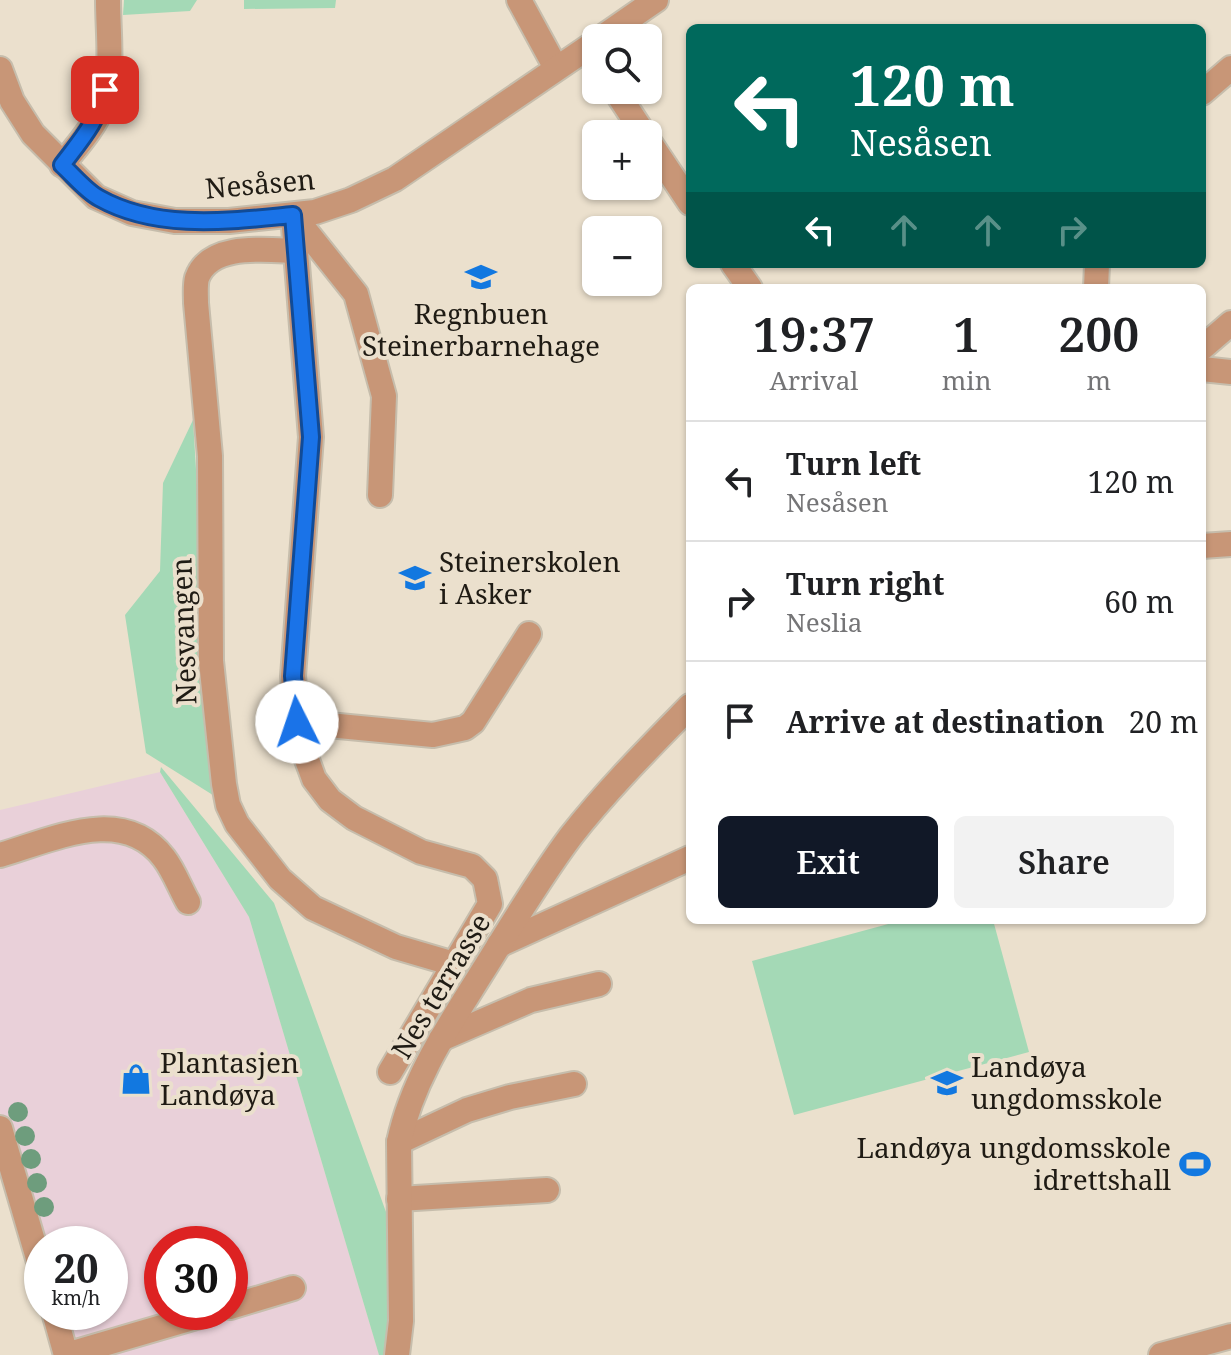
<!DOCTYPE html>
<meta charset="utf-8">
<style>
:root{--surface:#fff;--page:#f2f2f2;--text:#202124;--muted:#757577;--line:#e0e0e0;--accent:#111827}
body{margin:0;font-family:"Noto Serif",serif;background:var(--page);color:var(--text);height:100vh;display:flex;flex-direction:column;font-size:30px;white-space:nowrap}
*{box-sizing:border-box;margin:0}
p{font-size:26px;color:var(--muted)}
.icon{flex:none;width:44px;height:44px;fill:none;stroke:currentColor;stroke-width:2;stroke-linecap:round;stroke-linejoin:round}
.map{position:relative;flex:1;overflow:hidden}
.panel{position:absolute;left:686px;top:284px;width:520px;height:640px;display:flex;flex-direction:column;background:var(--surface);border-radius:12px;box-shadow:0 2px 6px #0004}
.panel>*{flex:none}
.top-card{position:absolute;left:686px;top:24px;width:520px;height:244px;border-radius:12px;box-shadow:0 2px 6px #0004;background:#00695c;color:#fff;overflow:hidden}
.fabs{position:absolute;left:582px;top:24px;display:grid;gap:16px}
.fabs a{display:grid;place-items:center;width:80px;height:80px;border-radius:12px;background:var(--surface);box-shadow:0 2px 6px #0004;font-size:40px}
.speed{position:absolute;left:24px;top:1226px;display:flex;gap:16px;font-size:40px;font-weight:700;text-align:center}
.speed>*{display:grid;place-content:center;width:104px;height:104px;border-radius:50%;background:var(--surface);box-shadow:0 2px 6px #0004;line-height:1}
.speed small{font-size:20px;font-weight:400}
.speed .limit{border:12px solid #d22;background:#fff;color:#111}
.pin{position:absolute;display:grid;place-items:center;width:68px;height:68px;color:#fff;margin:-34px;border-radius:16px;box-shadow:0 4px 12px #0006}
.me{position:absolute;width:88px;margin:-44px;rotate:356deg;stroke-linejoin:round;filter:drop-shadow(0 0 6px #0008)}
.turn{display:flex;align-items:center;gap:28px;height:168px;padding:0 32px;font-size:36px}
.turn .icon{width:104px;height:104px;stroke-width:2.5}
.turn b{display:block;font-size:56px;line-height:68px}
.lanes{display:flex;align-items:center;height:76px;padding:0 32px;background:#0003;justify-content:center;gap:40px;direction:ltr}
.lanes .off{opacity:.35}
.eta{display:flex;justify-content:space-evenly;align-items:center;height:136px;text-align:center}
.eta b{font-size:48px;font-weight:600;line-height:56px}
.primary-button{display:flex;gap:16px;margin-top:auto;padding:16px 32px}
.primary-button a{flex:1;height:92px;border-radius:12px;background:var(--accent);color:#fff;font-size:32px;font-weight:600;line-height:92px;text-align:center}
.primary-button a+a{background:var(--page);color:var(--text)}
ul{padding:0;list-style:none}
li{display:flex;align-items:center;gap:24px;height:120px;padding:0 32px;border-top:2px solid var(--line)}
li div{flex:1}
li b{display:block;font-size:30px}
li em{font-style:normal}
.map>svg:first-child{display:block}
.commercial{fill:#e9d0d9;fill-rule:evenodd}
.green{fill:#a4d9b6}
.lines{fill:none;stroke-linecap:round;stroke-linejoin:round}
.minor-casing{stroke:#c6bdac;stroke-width:28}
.minor{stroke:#c89677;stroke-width:24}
.tree{fill:#6e9d7d}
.route-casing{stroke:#114b97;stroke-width:20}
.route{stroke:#1a73e8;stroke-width:14}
.labels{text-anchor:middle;stroke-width:8;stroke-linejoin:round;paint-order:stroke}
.street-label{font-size:28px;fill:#1f1b14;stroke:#ebe0cd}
.poi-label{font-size:28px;fill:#1f1b14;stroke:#ebe0cd;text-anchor:start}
</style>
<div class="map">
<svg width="1231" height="1355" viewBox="0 0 1231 1355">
<rect width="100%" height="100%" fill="#ebe0cd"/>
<path class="commercial" d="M160,772L249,917L379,1355H69L57,1312H110V1244H42V1261L0,1112V810ZM162,1244H230V1312H162Z"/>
<g class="green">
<path d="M124,0H197L190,11L123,15Z"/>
<path d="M244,0H336L335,8L244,9Z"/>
<path d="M193,420L216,797L146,753L125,615L160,571L163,483Z"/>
<path d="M161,767L274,903L390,1223V1355H379L249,917L160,772Z"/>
<path d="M903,920H993L1029,1052L794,1115L752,961Z"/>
</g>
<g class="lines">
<defs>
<g id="minor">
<path d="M519,0L556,68"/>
<path d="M601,38L656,0"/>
<path d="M0,69L12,101L33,134L96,197L132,213L175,221H229L315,212L351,200L395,179L596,42"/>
<path d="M615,90L644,134"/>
<path d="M1202,93L1231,68"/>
<path d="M648,140L690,203"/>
<path d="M62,165C76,147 94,128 102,107C114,74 108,35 108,0"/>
<path d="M293,215L311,437L293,676L297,722L302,746L314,779L330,800L354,818L421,852L472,866L485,879L490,904L390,1072"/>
<path d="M293,215L356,294L384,396L380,495"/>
<path d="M296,251C266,250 210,242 197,278C195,285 196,295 196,303L210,456L211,661L224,784L228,805L237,824L280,879L313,908L396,947L454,964"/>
<path d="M733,264L750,288"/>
<path d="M1096,288L1097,264"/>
<path d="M1202,348L1231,323"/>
<path d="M1202,369L1231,372"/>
<path d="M1202,546L1231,544"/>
<path d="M297,722L433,735L465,728L473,722L529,634"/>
<path d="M0,855C52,840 123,804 164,858C174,871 180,888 188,902"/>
<path d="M499,945L690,858"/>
<path d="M441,1039L531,1000L599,984"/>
<path d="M0,1128L42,1272"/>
<path d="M399,1142L467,1110L510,1097L574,1084"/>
<path d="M399,1199L547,1190"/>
<path d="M230,1307L293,1288"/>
<path d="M54,1312L66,1355L213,1312"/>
<path d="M397,1355L401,1321L399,1142C412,1080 448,1027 481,974C510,928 538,880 571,836C607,790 649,748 690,706"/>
<path d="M1161,1355L1231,1336"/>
</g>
</defs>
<use href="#minor" class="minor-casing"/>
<use href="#minor" class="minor"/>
</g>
<g class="tree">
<circle cx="18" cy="1112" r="10"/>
<circle cx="25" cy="1136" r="10"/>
<circle cx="31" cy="1159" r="10"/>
<circle cx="37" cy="1183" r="10"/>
<circle cx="44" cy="1207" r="10"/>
</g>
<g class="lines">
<defs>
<path id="route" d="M105,90C99,120 80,141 62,165C74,176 86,191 99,198C158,231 229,221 293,215L311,437L293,676L297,722"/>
</defs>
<use href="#route" class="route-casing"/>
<use href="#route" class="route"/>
</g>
<defs>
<symbol id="school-bare" viewBox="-9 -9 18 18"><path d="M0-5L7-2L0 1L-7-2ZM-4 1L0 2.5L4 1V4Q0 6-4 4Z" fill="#1278e0" stroke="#ebe0cd" stroke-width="2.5" paint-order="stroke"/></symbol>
<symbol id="shop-bare" viewBox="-9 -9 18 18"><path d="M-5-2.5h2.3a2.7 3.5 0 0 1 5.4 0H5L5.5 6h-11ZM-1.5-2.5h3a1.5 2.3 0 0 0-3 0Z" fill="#1278e0" stroke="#ebe0cd" stroke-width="2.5" paint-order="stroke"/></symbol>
<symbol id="stadium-bare" viewBox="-9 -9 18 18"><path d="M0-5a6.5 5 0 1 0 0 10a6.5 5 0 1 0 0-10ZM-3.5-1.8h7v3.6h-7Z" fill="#1278e0" stroke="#ebe0cd" stroke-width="2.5" paint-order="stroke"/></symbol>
</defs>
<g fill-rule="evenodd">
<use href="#school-bare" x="459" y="255" width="44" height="44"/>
<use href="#school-bare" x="393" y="556" width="44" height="44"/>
<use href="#shop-bare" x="114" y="1057" width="44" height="44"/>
<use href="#school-bare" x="925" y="1061" width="44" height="44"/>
<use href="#stadium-bare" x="1173" y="1142" width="44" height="44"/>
</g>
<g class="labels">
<g class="street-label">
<text transform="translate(260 184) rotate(-5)" y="10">Nesåsen</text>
<text transform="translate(184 631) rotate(-92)" y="10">Nesvangen</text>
<text transform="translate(441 986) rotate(-59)" y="10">Nes terrasse</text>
</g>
<g class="poi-label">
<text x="481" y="324" text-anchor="middle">Regnbuen<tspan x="481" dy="32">Steinerbarnehage</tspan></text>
<text x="439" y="572">Steinerskolen<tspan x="439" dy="32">i Asker</tspan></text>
<text x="160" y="1073">Plantasjen<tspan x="160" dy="32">Landøya</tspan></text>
<text x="971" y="1077">Landøya<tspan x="971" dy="32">ungdomsskole</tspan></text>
<text x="1171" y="1158" text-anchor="end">Landøya ungdomsskole<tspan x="1171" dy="32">idrettshall</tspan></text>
</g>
</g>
</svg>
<div class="fabs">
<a><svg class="icon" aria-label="search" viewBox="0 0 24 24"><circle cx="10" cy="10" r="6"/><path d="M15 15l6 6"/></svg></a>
<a>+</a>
<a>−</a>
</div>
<div class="speed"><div>20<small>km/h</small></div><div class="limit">30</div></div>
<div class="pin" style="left:105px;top:90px;background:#d93025"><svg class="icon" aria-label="arrive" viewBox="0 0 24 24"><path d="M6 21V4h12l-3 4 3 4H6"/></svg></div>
<svg class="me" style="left:297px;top:722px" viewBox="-20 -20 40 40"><circle r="19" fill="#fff"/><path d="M0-13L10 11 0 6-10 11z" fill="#1a73e8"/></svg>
<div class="top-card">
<div class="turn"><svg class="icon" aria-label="left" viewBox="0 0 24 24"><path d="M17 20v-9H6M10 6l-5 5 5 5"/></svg><div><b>120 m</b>Nesåsen</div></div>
<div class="lanes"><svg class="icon" aria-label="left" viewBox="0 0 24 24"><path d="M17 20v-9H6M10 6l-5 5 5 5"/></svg><svg class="icon off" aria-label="ahead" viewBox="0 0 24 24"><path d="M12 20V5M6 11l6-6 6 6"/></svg><svg class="icon off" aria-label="ahead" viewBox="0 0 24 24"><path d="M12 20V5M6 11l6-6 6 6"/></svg><svg class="icon off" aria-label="right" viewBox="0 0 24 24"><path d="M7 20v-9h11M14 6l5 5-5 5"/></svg></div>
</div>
<section class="panel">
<div class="eta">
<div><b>19:37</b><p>Arrival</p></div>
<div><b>1</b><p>min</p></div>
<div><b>200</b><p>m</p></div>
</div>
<ul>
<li><svg class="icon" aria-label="left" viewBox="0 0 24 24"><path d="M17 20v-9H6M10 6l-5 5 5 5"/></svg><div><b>Turn left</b><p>Nesåsen</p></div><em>120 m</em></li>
<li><svg class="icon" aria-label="right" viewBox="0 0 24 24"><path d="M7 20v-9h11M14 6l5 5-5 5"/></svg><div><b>Turn right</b><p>Neslia</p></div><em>60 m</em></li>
<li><svg class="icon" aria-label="arrive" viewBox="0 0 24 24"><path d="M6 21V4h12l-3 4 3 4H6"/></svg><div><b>Arrive at destination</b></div><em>20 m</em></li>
</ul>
<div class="primary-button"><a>Exit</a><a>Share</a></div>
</section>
</div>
